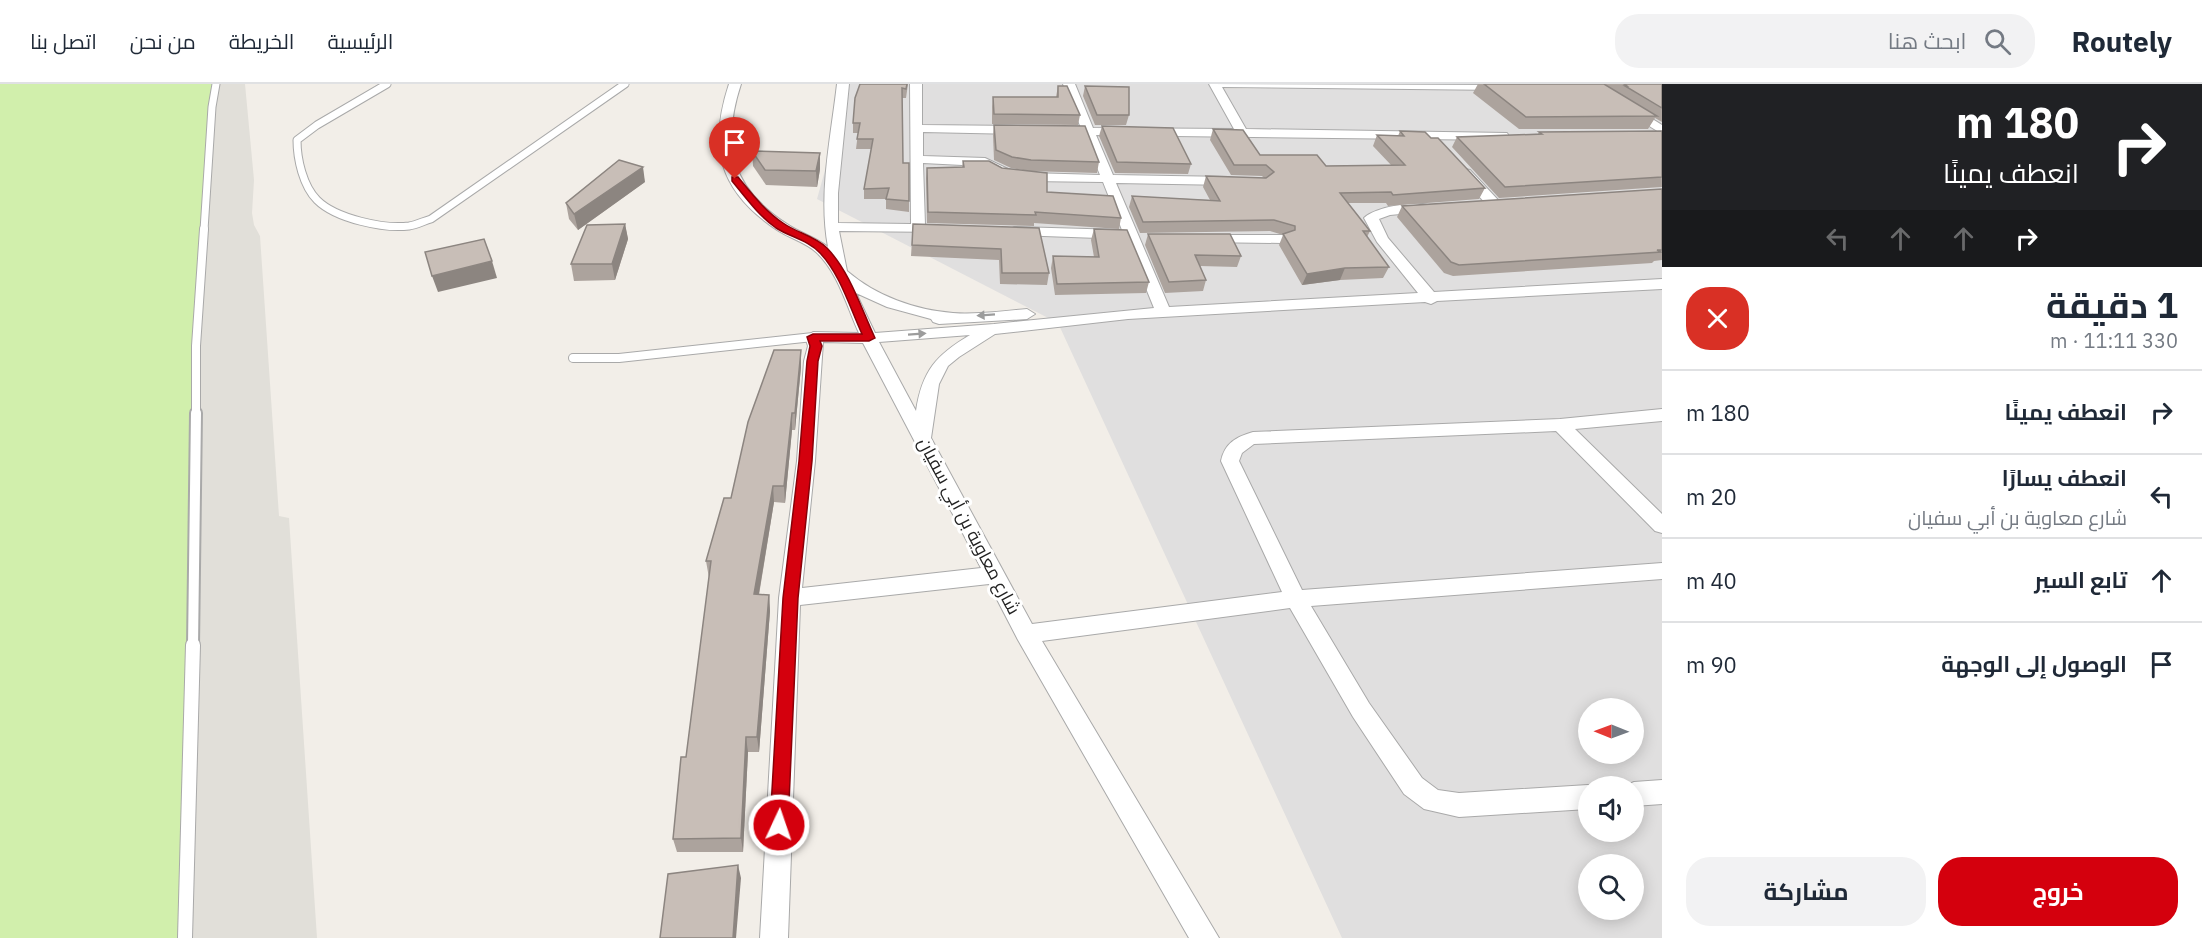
<!DOCTYPE html>
<html lang="ar">
<meta charset="utf-8">
<style>
:root{--surface:#fff;--page:#f2f2f3;--text:#1f2937;--muted:#747a83;--line:#e0e1e3;--accent:#d4000d}
body{margin:0;font-family:"IBM Plex Sans",Cairo,sans-serif;background:var(--page);color:var(--text);direction:rtl;height:100vh;display:flex;flex-direction:column;font-size:22px;white-space:nowrap}
*{box-sizing:border-box;margin:0}
p{font-size:20px;color:var(--muted)}
.icon{flex:none;width:33px;height:33px;fill:none;stroke:currentColor;stroke-width:2;stroke-linecap:round;stroke-linejoin:round}
.map{position:relative;flex:1;overflow:hidden;direction:ltr}
.drawer{display:flex;flex-direction:column;background:var(--surface);width:540px}
.drawer>*{flex:none}
.banner{background:#202124;color:#fff;overflow:hidden}
.needle{width:39px;rotate:271deg}
.buttons{position:absolute;left:1578px;top:614px;display:grid;gap:12px}
.buttons a{display:grid;place-items:center;width:66px;height:66px;border-radius:50%;background:var(--surface);box-shadow:0 3px 15px #0003;font-size:30px}
.pin{position:absolute;display:grid;place-items:center;width:51px;height:51px;color:#fff;margin:-62px -26px;border-radius:50% 50% 50% 0;rotate:-45deg;box-shadow:0 0 6px #0007}
.pin .icon{rotate:45deg}
.me{position:absolute;width:66px;margin:-33px;rotate:3deg;stroke-linejoin:round;filter:drop-shadow(0 0 4px #0008)}
.turn{display:flex;align-items:center;gap:21px;height:126px;padding:0 24px;font-size:27px}
.turn .icon{width:78px;height:78px;stroke-width:2.5}
.turn b{display:block;font-size:42px;line-height:51px}
.lanes{display:flex;align-items:center;height:57px;padding:0 24px;background:#0003;justify-content:center;gap:30px;direction:ltr}
.lanes .off{opacity:.35}
.round{display:grid;place-items:center;flex:none;width:63px;height:63px;border-radius:24px;background:var(--page)}
.head{display:flex;align-items:center;justify-content:space-between;height:102px;padding:0 24px}
h1{font-size:36px;font-weight:700;line-height:45px}
.primary-button{display:flex;gap:12px;margin-top:auto;padding:12px 24px}
.primary-button a{flex:1;height:69px;border-radius:24px;background:var(--accent);color:#fff;font-size:24px;font-weight:700;line-height:69px;text-align:center}
.primary-button a+a{background:var(--page);color:var(--text)}
ul{padding:0;list-style:none}
li{display:flex;align-items:center;gap:18px;height:84px;padding:0 24px;border-top:2px solid var(--line)}
li div{flex:1}
li b{display:block;font-size:22px}
li em{font-style:normal}
header{display:flex;align-items:center;gap:36px;box-sizing:border-box;height:84px;padding:0 30px;background:var(--surface);border-bottom:2px solid var(--line)}
header strong{font-size:28px}
nav{display:flex;gap:33px;margin-inline-start:auto;font-size:21px}
.search{width:420px;height:54px;background:var(--page);display:flex;align-items:center;gap:15px;box-sizing:border-box;padding:0 21px;border-radius:24px;color:var(--muted);font-size:22px}
main{display:flex;flex:1;min-height:0}
.map>svg:first-child{display:block}
.residential{fill:#e0dfdf;fill-rule:evenodd}
.airport{fill:#e1dfd9}
.grass{fill:#d1efac}
.lines{fill:none;stroke-linecap:round;stroke-linejoin:round}
.lane-far3-casing{stroke:#a9a9a9;stroke-width:9}
.lane-far2-casing{stroke:#a9a9a9;stroke-width:10}
.lane-far1-casing{stroke:#a9a9a9;stroke-width:14}
.lane-casing{stroke:#a9a9a9;stroke-width:16}
.street-casing{stroke:#a9a9a9;stroke-width:2}
.lane-far3{stroke:#fff;stroke-width:7}
.lane-far2{stroke:#fff;stroke-width:8}
.lane-far1{stroke:#fff;stroke-width:10}
.lane{stroke:#fff;stroke-width:14}
.street{fill:#fff;fill-rule:evenodd}
.wall{fill:#aca39d}
.shaded-wall{fill:#8c8580}
.building{fill:#c8beb7;stroke:#8c8580;stroke-width:1.5}
.oneway{fill:#9c9c9c}
.route{fill:#d4000d;stroke:#8a0008;stroke-width:1.5}
.labels{text-anchor:middle;stroke-width:6;stroke-linejoin:round;paint-order:stroke}
.street-label{font-size:18px;fill:#222;stroke:#fff}
</style>
<header>
<strong>Routely</strong>
<div class="search"><svg class="icon" aria-label="search" viewBox="0 0 24 24"><circle cx="10" cy="10" r="6"/><path d="M15 15l6 6"/></svg>ابحث هنا</div>
<nav><a>الرئيسية</a><a>الخريطة</a><a>من نحن</a><a>اتصل بنا</a></nav>
</header>
<main>
<section class="drawer">
<div class="banner">
<div class="turn"><svg class="icon" aria-label="right" viewBox="0 0 24 24"><path d="M7 20v-9h11M14 6l5 5-5 5"/></svg><div><b>180 m</b>انعطف يمينًا</div></div>
<div class="lanes"><svg class="icon off" aria-label="left" viewBox="0 0 24 24"><path d="M17 20v-9H6M10 6l-5 5 5 5"/></svg><svg class="icon off" aria-label="ahead" viewBox="0 0 24 24"><path d="M12 20V5M6 11l6-6 6 6"/></svg><svg class="icon off" aria-label="ahead" viewBox="0 0 24 24"><path d="M12 20V5M6 11l6-6 6 6"/></svg><svg class="icon" aria-label="right" viewBox="0 0 24 24"><path d="M7 20v-9h11M14 6l5 5-5 5"/></svg></div>
</div>
<div class="head"><div><h1>1 دقيقة</h1><p>330 m · 11:11</p></div><a class="round" style="background:#d93025;color:#fff"><svg class="icon" aria-label="close" viewBox="0 0 24 24"><path d="M6 6l12 12M18 6L6 18"/></svg></a></div>
<ul>
<li><svg class="icon" aria-label="right" viewBox="0 0 24 24"><path d="M7 20v-9h11M14 6l5 5-5 5"/></svg><div><b>انعطف يمينًا</b></div><em>180 m</em></li>
<li><svg class="icon" aria-label="left" viewBox="0 0 24 24"><path d="M17 20v-9H6M10 6l-5 5 5 5"/></svg><div><b>انعطف يسارًا</b><p>شارع معاوية بن أبي سفيان</p></div><em>20 m</em></li>
<li><svg class="icon" aria-label="ahead" viewBox="0 0 24 24"><path d="M12 20V5M6 11l6-6 6 6"/></svg><div><b>تابع السير</b></div><em>40 m</em></li>
<li><svg class="icon" aria-label="arrive" viewBox="0 0 24 24"><path d="M6 21V4h12l-3 4 3 4H6"/></svg><div><b>الوصول إلى الوجهة</b></div><em>90 m</em></li>
</ul>
<div class="primary-button"><a>خروج</a><a>مشاركة</a></div>
</section>
<div class="map">
<svg width="1662" height="854" viewBox="0 0 1662 854">
<rect width="100%" height="100%" fill="#f2eee8"/>
<path class="residential" d="M849,0H1212L1215,5L1662,0V854H1342L1058,239L817,115ZM1588,624H1634V669H1588ZM1588,702H1634V747H1588ZM1588,780H1634V825H1588Z"/>
<path class="airport" d="M0,0H245L254,96L252,129L254,141L260,152L279,432L289,434L317,854H0Z"/>
<path class="grass" d="M0,0H218C192,284 191,569 184,854H0Z"/>
<g class="lines">
<defs>
<g id="lane-far3">
<path d="M387,0L317,41L297,56C297,75 303,102 317,116C336,135 384,145 409,142C416,141 424,137 431,135L625,0"/>
<path d="M204,146L212,23L216,0"/>
</g>
<g id="lane-far2">
<path d="M573,274H619L813,253"/>
<path d="M196,330V262L204,145"/>
</g>
<path id="lane-far1" d="M193,562L196,329"/>
<path id="lane" d="M185,854L193,561"/>
<g id="street">
<path d="M729,0H741C721,61 731,104 787,140C800,149 816,153 828,163C818,110 831,53 837,0H849L838,109V139L911,140L910,0H922V41L1020,42L1026,46L1020,50L923,48V72L985,74L1010,86L1029,89L1100,91L1084,51H1061L1055,47L1061,43L1081,44L1063,0H1075L1093,44L1234,45L1209,0L1507,1L1509,3L1503,6L1222,3L1246,45L1507,49L1509,52L1503,56L1096,51L1113,91L1229,93L1235,97L1229,101L1116,99L1169,223L1418,209L1377,158L1364,134C1374,123 1422,114 1433,124L1431,127L1390,131L1379,135L1388,154L1434,208L1662,195V205L1437,217L1431,220L1425,218L1128,235L995,250L959,273L948,282L939,300L931,354L1032,540L1282,508L1221,377C1225,359 1236,353 1253,348L1560,335L1662,325V337L1575,345L1662,430V449L1655,447L1556,347L1254,360L1242,369L1239,377L1302,506L1662,479V495L1311,522L1369,619L1422,694L1438,706L1459,709L1588,701L1590,702L1588,725L1459,733L1424,725L1404,710L1353,633L1290,524L1042,557L1219,854H1189L1018,556L989,500L800,521L788,854H760L779,514L797,377L804,277L808,262L805,253L813,248L859,249C847,223 838,188 816,168C805,158 789,154 777,146C719,107 708,64 729,0ZM923,79L982,82L1001,92L1029,97L1103,98L1122,146L1014,143L1007,147L1014,151L1126,155L1154,224L994,240L875,249L856,209L887,223L931,235L933,238L939,240L1027,235L1035,230L1027,225C1003,227 977,231 953,229C915,226 876,212 847,187L839,147L945,148L947,145L945,142L925,141ZM970,251C936,271 922,287 916,327L879,258ZM823,258L863,259L981,484L802,504L815,377Z"/>
<path d="M1582,0H1596L1662,41V50Z"/>
<path d="M1465,85L1470,86L1499,117L1501,120L1499,123H1489L1460,92L1459,89Z"/>
<path d="M1206,151H1282L1289,155L1282,159L1201,158L1199,155L1201,152Z"/>
<path d="M1662,696V720L1634,722V702H1625L1634,698Z"/>
</g>
</defs>
<use href="#lane-far3" class="lane-far3-casing"/>
<use href="#lane-far2" class="lane-far2-casing"/>
<use href="#lane-far1" class="lane-far1-casing"/>
<use href="#lane" class="lane-casing"/>
<use href="#street" class="street-casing"/>
<use href="#lane-far3" class="lane-far3"/>
<use href="#lane-far2" class="lane-far2"/>
<use href="#lane-far1" class="lane-far1"/>
<use href="#lane" class="lane"/>
<use href="#street" class="street"/>
</g>
<g class="wall">
<path d="M860,0H908L906,14H902L903,79L909,117V128L886,125V115H864V105L871,65H856L858,49H853V39Z"/>
<path d="M1478,0H1604L1610,4L1605,0H1662V38L1655,34L1648,45H1519L1473,9Z"/>
<path d="M1058,2L1080,31L1078,41L992,40V23L993,13H1056Z"/>
<path d="M1085,2L1129,31L1126,41H1095L1083,12Z"/>
<path d="M994,41L1099,78L1097,89L1029,87L1011,84L994,76L993,51Z"/>
<path d="M1102,42L1191,80L1188,90L1115,89L1099,52Z"/>
<path d="M1213,45L1260,71L1326,82L1391,81L1373,62L1377,51L1398,52L1400,47L1431,54L1485,104L1479,115L1388,122L1386,119H1348L1370,147L1367,153L1389,183L1383,194L1340,196L1302,201L1279,161L1283,151L1270,147L1140,149L1129,123L1132,112L1210,116L1203,103L1206,92L1264,94L1262,92L1231,91L1210,56Z"/>
<path d="M1662,47V103L1499,114L1452,63L1457,53L1538,50L1539,48Z"/>
<path d="M752,67L820,69V85L817,103L766,101L753,82Z"/>
<path d="M963,77L1047,108L1121,134L1119,145L1034,139V142L927,139L926,94L927,84L962,83Z"/>
<path d="M645,98L578,146L569,135L566,119Z"/>
<path d="M1662,105V176L1654,177L1652,179L1453,192L1444,189L1397,133L1402,122Z"/>
<path d="M625,140L628,155L615,196L574,197L571,180Z"/>
<path d="M913,140L1039,144L1049,189L1047,201L1000,200L999,176L911,172Z"/>
<path d="M1094,145L1149,198L1146,209L1055,211L1051,184L1053,172L1094,173L1091,156Z"/>
<path d="M1148,150L1241,172L1237,183L1200,182L1206,196L1203,207L1165,209L1145,161Z"/>
<path d="M801,266V283L795,346H792L785,419L774,418L759,511H769L770,527L759,668H748L743,768H677L673,755L686,673L709,494L706,477L731,414Z"/>
</g>
<g class="shaded-wall">
<path d="M820,69V85L817,103L816,87Z"/>
<path d="M643,83L645,98L578,146L574,130Z"/>
<path d="M625,140L628,155L615,196L612,180Z"/>
<path d="M492,177L497,194L438,208L432,192Z"/>
<path d="M1345,184L1340,196L1302,201L1307,190Z"/>
<path d="M801,266V283L795,346V329Z"/>
<path d="M792,329V346L785,419L784,402Z"/>
<path d="M773,402L774,418L756,527L754,510Z"/>
<path d="M769,511L770,527L759,668L757,653Z"/>
<path d="M746,653L748,668L743,768L741,754Z"/>
<path d="M738,781L741,794L736,854H733Z"/>
</g>
<g class="building">
<path d="M860,0H907L906,5L902,4L903,79H909V117L886,115L889,104L864,105L873,55H857L860,39H853L855,14Z"/>
<path d="M1484,0H1604L1657,32L1526,33Z"/>
<path d="M1624,0H1662V24L1625,2H1627Z"/>
<path d="M1058,2H1067L1080,31L994,30L993,13H1058Z"/>
<path d="M1085,2L1129,3V31H1097Z"/>
<path d="M994,41L1085,42L1099,78L1031,76L1012,73L996,66Z"/>
<path d="M1102,42L1173,44L1191,80L1117,78Z"/>
<path d="M1213,45L1243,46L1260,71H1317L1326,82L1405,81L1377,51L1404,52L1400,47L1425,48L1431,54H1438L1485,104L1393,111L1391,108L1340,109L1370,147H1363L1389,183L1345,184L1307,190L1283,150L1295,146V142L1274,136L1143,138L1132,112L1220,117L1206,92L1266,94L1274,88L1266,81H1234Z"/>
<path d="M1662,47V93L1505,103L1457,53L1542,50L1539,48Z"/>
<path d="M752,67L820,69L816,87L765,86Z"/>
<path d="M619,76L643,83L574,130L566,119Z"/>
<path d="M963,77H989L1002,84L1047,89V108L1113,112L1121,134L1035,128L1036,131L928,128L927,84L964,83Z"/>
<path d="M1662,105V166H1657L1661,168L1459,181L1451,178L1402,122Z"/>
<path d="M625,140L612,180H571L587,141Z"/>
<path d="M913,140L1039,144L1049,189H1002L1001,165L912,161Z"/>
<path d="M1094,145L1127,146L1149,198L1057,200L1053,172L1099,173Z"/>
<path d="M1148,150H1230L1241,172L1195,171L1206,196L1169,198Z"/>
<path d="M484,155L492,177L432,192L425,168Z"/>
<path d="M774,266H801L795,329H792L784,402H773L754,510L769,511L757,653H746L741,754L673,755L681,673H686L711,477H706L724,414H731L748,338Z"/>
<path d="M738,781L733,854H660L668,790Z"/>
</g>
<defs><path id="oneway-solid" d="M-6-.8H1V-3.2L6.5 0L1 3.2V.8H-6Z" transform="scale(1.5)"/></defs>
<g class="oneway">
<use href="#oneway-solid" transform="translate(986 231) rotate(176)"/>
<use href="#oneway-solid" transform="translate(917 250) rotate(-4)"/>
</g>
<path class="route" d="M732,93H738C752,110 765,127 783,139C797,149 815,152 827,164C850,188 861,224 875,254L869,257H820L822,262L818,277L812,377L798,514L788,741L786,747L779,749L773,747L770,741L783,514L799,377L807,277L810,262L807,253L813,250H862C850,224 840,190 820,169C808,156 790,153 776,144C758,131 746,114 732,97Z"/>
<g class="labels">
<g class="street-label">
<text transform="translate(969 442) rotate(62)" y="6">شارع معاوية بن أبي سفيان</text>
</g>
</g>
</svg>
<div class="buttons">
<a><svg class="needle" viewBox="-14 -14 28 28"><path d="M0-13l5 13h-10z" fill="#e53935"/><path d="M0 13l5-13h-10z" fill="#747a83"/></svg></a>
<a><svg class="icon" aria-label="sound" viewBox="0 0 24 24"><path d="M4 9h4l5-4v14l-5-4H4zM17 9q2 3 0 6"/></svg></a>
<a><svg class="icon" aria-label="search" viewBox="0 0 24 24"><circle cx="10" cy="10" r="6"/><path d="M15 15l6 6"/></svg></a>
</div>
<div class="pin" style="left:735px;top:95px;background:#d93025"><svg class="icon" aria-label="arrive" viewBox="0 0 24 24"><path d="M6 21V4h12l-3 4 3 4H6"/></svg></div>
<svg class="me" style="left:779px;top:741px" viewBox="-20 -20 40 40"><circle r="17" fill="#d4000d" stroke="#fff" stroke-width="3"/><path d="M0-11L8 9 0 5-8 9z" fill="#fff"/></svg>
</div>
</main>
